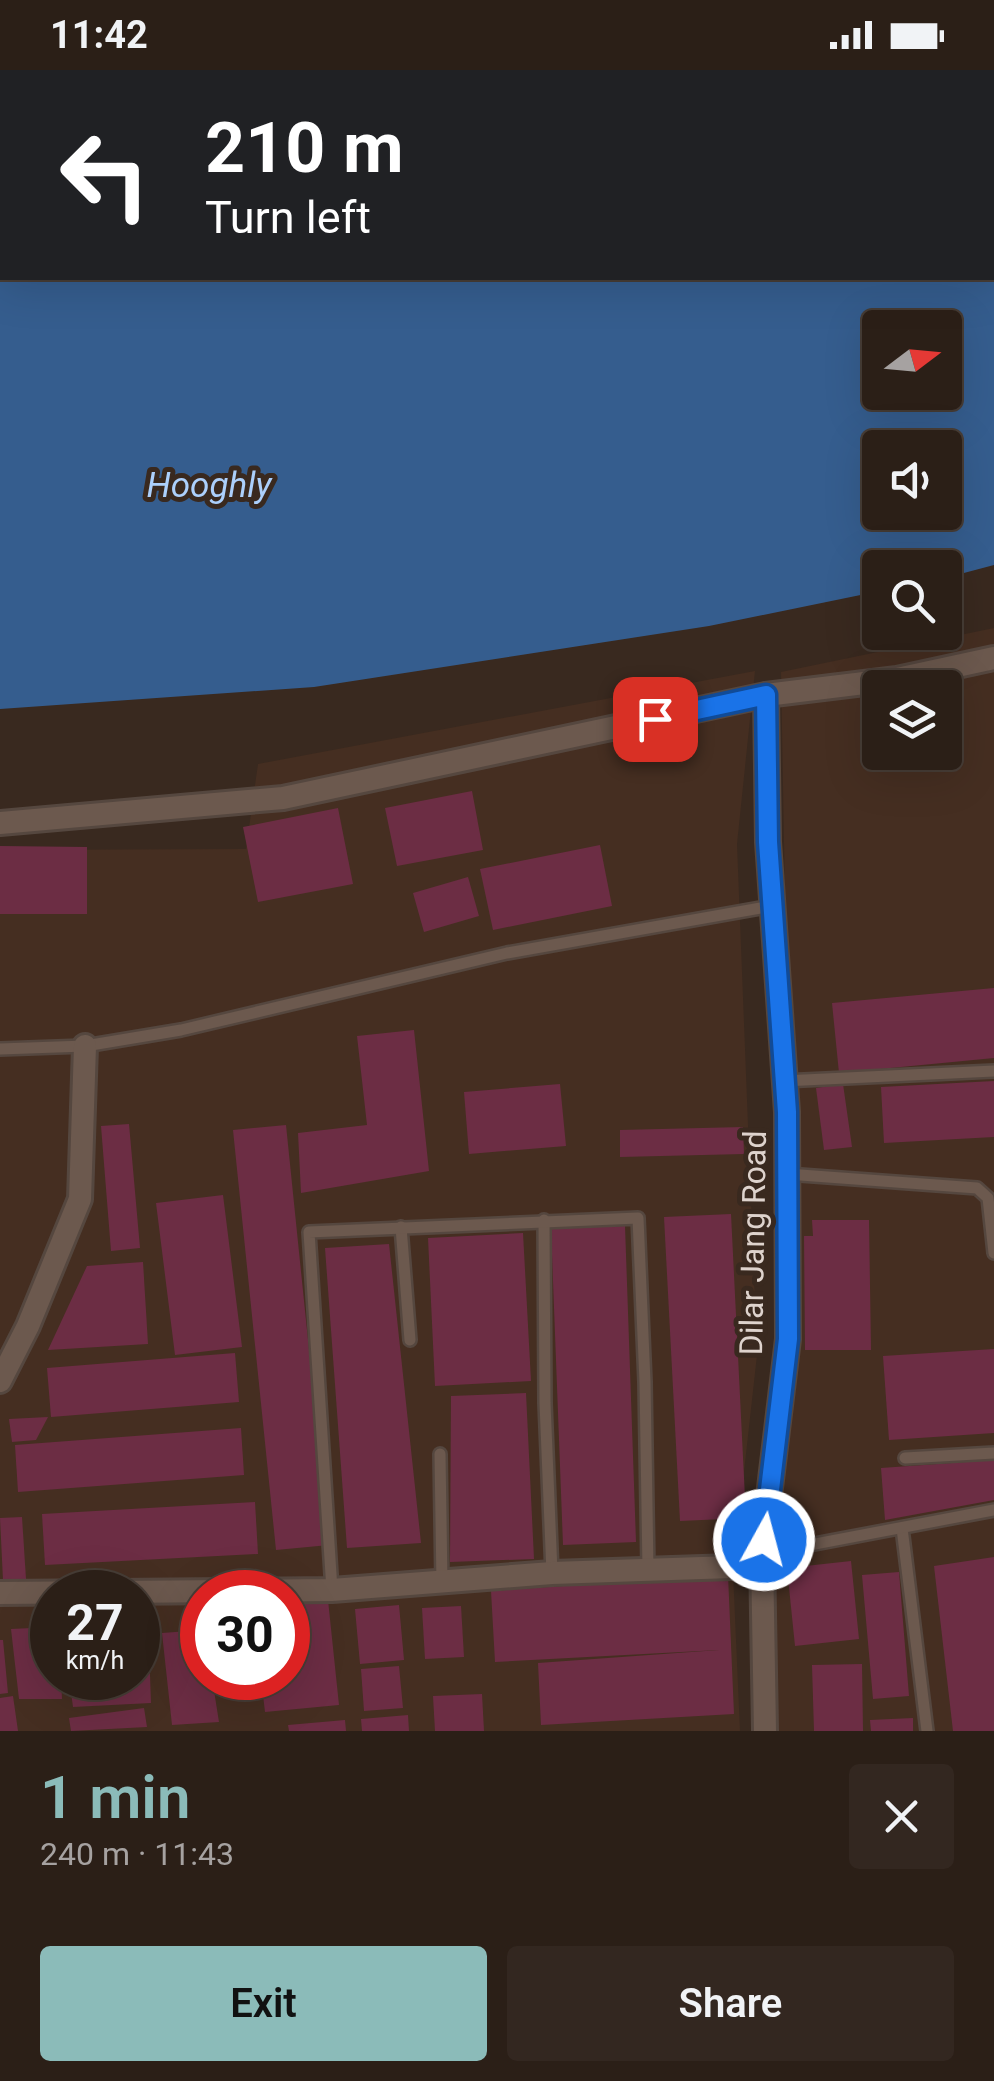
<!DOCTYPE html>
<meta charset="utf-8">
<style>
:root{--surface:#2b1f17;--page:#332720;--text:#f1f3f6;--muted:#a6a2a1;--line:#473d36;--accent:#8bbbb9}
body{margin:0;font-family:Roboto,sans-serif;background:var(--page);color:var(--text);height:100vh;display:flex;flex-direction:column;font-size:38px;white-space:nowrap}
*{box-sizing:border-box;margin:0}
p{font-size:32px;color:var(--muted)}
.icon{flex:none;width:55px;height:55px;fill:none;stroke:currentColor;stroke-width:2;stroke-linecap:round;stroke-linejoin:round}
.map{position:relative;height:1661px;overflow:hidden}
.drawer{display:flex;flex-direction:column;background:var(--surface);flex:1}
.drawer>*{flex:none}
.top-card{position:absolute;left:0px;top:0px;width:995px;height:210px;box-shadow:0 10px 40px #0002,0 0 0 2px var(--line);background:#202124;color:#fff;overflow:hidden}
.needle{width:65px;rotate:74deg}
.buttons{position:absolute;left:862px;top:240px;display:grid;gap:20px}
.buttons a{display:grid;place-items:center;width:100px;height:100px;border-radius:10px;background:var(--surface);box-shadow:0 10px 40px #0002,0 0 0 2px var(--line);font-size:50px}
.speed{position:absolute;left:30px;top:1500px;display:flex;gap:20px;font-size:50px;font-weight:700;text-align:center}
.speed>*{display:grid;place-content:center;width:130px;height:130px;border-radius:50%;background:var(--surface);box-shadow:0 10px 40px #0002,0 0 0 2px var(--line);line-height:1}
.speed small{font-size:25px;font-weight:400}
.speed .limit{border:15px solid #d22;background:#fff;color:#111}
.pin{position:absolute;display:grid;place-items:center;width:85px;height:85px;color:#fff;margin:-42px;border-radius:20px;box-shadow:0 5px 15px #0006}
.me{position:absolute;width:110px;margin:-55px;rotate:7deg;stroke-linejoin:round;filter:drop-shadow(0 0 8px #0008)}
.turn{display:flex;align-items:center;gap:35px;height:210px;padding:0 40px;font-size:45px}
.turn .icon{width:130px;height:130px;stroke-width:2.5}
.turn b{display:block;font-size:70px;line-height:85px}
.round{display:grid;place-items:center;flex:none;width:105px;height:105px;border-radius:10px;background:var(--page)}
.headline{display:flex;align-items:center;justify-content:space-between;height:170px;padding:0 40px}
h1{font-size:60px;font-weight:600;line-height:75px;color:var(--accent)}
.primary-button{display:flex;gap:20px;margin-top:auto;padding:20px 40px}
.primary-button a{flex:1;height:115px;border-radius:10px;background:var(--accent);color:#111;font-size:40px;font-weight:600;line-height:115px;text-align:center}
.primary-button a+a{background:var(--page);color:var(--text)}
.status{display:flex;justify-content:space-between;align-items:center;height:70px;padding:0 50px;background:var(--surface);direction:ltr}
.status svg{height:28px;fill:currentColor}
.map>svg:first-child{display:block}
.built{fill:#452e21;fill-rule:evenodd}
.water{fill:#355d8e;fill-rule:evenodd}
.building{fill:#6c2d44}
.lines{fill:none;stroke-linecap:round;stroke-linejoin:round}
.lane-casing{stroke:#55473f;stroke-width:16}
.street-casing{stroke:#55473f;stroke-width:28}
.lane{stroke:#6c594e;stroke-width:11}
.street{stroke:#6c594e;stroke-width:22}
.route-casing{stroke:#114b97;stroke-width:25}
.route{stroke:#1a73e8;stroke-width:18}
.labels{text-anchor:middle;stroke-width:10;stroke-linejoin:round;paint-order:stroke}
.street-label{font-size:32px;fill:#ded3cd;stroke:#39291f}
.water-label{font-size:35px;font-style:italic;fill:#acd0fc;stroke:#39291f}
</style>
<div class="status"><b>11:42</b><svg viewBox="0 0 49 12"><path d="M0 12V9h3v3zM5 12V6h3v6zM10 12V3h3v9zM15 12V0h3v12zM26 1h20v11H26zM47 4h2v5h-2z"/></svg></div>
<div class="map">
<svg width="994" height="1661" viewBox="0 0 994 1661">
<rect width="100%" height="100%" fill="#39291f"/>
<g class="built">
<path d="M994,558V1661H779L768,1511L793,1282L781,602ZM880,618H945V682H880Z"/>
<path d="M755,601L737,774L757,1285L733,1501L740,1661H0V780L246,779L258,694ZM52,1522H138V1608H52ZM202,1522H288V1608H202Z"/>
</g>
<path class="water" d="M0,0H994V495L945,508V498H880V521L709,556L314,617L0,639ZM2,2H992V208H2ZM880,258H945V322H880ZM880,378H945V442H880Z"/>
<g class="building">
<path d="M472,721L483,780L397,796L385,738Z"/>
<path d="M338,738L353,814L258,832L243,757Z"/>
<path d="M600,775L612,836L493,860L480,799Z"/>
<path d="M0,776L87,777V844H0Z"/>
<path d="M468,807L479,846L424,862L413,823Z"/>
<path d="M994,918V988L839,1003L832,933Z"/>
<path d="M414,960L429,1101L301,1123L298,1063L367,1055L357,966Z"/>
<path d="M994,1011V1067L884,1073L881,1017Z"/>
<path d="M560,1014L566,1076L469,1084L464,1022Z"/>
<path d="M843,1014L852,1077L824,1080L816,1018Z"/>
<path d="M129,1054L140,1178L111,1181L101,1056Z"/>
<path d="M286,1055L329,1475L276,1480L233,1060Z"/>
<path d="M743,1057L744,1084L620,1087V1060Z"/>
<path d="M223,1125L242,1277L175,1285L156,1133Z"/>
<path d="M731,1144L746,1448L680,1451L664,1147Z"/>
<path d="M812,1150H869L871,1280H805L804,1166H813Z"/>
<path d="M625,1156L636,1472L563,1475L551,1158Z"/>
<path d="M523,1163L531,1311L435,1316L428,1168Z"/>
<path d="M389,1174L421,1473L347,1478L325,1178Z"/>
<path d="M143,1192L148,1274L48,1280L87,1196Z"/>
<path d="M994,1279V1363L889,1370L883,1286Z"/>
<path d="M235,1283L239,1332L51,1347L47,1298Z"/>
<path d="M526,1323L534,1489L450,1492L451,1326Z"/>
<path d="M48,1347L36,1370L12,1372L9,1349Z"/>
<path d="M241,1358L244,1405L18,1422L15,1375Z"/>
<path d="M994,1390V1430L885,1450L881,1398Z"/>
<path d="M255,1432L258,1484L45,1495L42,1444Z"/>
<path d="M22,1447L26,1509L3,1510L0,1448Z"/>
<path d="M994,1487V1661H953L934,1496Z"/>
<path d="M851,1491L859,1569L795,1576L787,1498Z"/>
<path d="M899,1502L909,1626L873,1629L862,1505Z"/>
<path d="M728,1505L734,1644L541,1655L538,1593L719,1580L495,1592L491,1521Z"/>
<path d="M328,1530L339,1635L265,1642L261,1608H288V1534Z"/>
<path d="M399,1535L404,1590L360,1594L355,1539Z"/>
<path d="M461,1536L464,1587L425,1589L422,1538Z"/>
<path d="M148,1549L151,1633L73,1637L69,1608H138V1550Z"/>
<path d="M52,1557V1608H61L62,1629H19L11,1559Z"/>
<path d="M202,1560V1608H212L219,1652L172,1655L162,1563Z"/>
<path d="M0,1570H3L8,1623L0,1624Z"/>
<path d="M862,1594L863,1661H814L812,1595Z"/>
<path d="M399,1596L403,1638L364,1641L361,1599Z"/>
<path d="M482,1624L484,1661H435L433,1626Z"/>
<path d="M13,1626L18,1661H0V1628Z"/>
<path d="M144,1638L147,1657L71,1661L69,1648Z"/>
<path d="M408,1645L409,1661H362L361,1649Z"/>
<path d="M913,1648V1661H871L870,1650Z"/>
<path d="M345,1650L346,1661H289L288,1655Z"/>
</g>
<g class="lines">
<defs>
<g id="lane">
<path d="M0,979L85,976L181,960L507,883L772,836"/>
<path d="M783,1011L994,1001"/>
<path d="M787,1104L977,1118L988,1128L994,1183"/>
<path d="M544,1150L545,1333L552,1503"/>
<path d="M401,1157L410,1270"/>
<path d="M440,1384L442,1514"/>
<path d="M905,1388L994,1383"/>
<path d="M902,1458L927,1661"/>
<path d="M762,1484L994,1440"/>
<path d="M332,1520L309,1162L638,1148L645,1312L648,1500"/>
</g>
<g id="street">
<path d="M0,753L283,728L766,625L897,609L994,588"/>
<path d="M0,1311L28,1256L80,1129L85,976"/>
<path d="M0,1523L332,1520L552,1503L762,1496"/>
<path d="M765,1661L762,1484L788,1269L787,1042L768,772L766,625"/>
</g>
</defs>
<use href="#lane" class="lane-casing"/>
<use href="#street" class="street-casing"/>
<use href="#lane" class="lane"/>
<use href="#street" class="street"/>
</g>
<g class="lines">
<defs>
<path id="route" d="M655,649L766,625L768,772L787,1042L788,1269L764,1470"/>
</defs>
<use href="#route" class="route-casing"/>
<use href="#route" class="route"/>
</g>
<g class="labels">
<g class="street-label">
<text transform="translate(753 1173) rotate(-89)" y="11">Dilar Jang Road</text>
</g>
<g class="water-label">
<text x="209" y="427">Hooghly</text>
</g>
</g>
</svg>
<div class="buttons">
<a><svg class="needle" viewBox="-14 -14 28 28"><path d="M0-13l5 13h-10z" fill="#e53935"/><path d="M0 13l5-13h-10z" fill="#a6a2a1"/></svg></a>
<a><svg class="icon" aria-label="sound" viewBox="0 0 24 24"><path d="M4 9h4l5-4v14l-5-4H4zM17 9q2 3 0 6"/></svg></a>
<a><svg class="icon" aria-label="search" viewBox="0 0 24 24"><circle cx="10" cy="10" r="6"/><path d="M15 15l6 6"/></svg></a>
<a><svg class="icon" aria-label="layers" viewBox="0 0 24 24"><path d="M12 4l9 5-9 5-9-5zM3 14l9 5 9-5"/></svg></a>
</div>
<div class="speed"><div>27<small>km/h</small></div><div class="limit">30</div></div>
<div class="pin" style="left:655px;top:649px;background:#d93025"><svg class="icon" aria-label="arrive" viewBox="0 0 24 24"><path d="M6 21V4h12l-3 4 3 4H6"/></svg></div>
<svg class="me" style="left:764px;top:1470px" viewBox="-20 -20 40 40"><circle r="17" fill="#1a73e8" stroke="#fff" stroke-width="3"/><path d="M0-11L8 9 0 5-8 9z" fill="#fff"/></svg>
<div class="top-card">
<div class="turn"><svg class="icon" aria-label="left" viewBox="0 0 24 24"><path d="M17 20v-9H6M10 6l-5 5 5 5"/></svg><div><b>210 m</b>Turn left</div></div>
</div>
</div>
<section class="drawer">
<div class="headline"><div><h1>1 min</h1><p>240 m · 11:43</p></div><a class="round"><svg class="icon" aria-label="close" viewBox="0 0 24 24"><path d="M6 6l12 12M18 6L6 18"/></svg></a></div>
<div class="primary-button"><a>Exit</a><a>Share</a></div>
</section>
